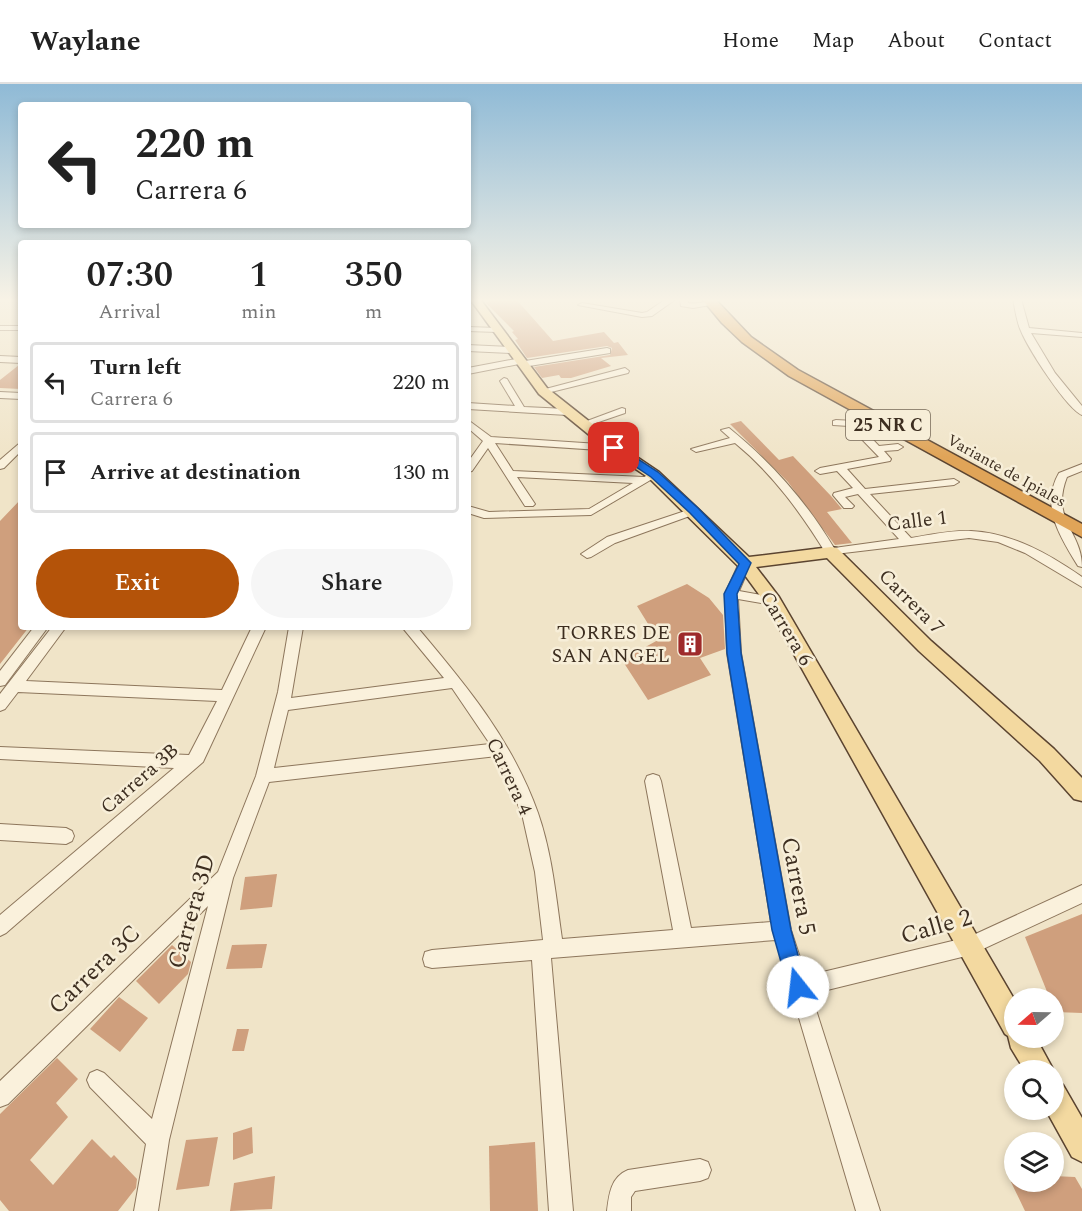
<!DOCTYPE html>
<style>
:root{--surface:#fff;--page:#f6f6f6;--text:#222;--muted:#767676;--line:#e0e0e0;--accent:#b45309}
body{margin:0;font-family:Spectral,serif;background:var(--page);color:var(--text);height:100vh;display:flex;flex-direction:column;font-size:22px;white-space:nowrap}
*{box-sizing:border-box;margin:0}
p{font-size:20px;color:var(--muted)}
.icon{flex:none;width:33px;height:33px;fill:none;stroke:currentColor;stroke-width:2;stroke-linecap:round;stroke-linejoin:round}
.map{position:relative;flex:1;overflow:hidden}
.drawer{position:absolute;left:18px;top:156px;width:453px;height:390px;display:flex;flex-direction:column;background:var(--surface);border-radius:6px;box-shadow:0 3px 9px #0003}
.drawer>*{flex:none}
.top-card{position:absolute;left:18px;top:18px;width:453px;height:126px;border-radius:6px;box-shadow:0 3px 9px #0003;background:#fff;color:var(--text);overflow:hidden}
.needle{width:39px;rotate:250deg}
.tools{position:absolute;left:1004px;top:904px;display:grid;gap:12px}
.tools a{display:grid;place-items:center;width:60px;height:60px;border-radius:50%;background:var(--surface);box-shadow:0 3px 9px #0003;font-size:30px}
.pin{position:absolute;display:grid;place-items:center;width:51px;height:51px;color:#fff;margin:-26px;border-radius:12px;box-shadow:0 3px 9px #0006}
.me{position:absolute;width:66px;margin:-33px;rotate:344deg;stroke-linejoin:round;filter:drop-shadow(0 0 4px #0008)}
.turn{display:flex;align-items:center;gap:21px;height:126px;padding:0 18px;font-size:27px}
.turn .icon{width:78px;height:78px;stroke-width:2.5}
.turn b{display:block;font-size:42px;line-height:51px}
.eta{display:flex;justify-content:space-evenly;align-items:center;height:102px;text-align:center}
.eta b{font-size:36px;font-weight:600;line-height:42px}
.cta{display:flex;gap:12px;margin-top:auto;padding:12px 18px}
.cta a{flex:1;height:69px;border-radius:36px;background:var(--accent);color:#fff;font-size:24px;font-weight:600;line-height:69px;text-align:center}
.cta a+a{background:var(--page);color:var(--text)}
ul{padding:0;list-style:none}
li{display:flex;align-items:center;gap:18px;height:81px;margin:0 12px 9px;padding:0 6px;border:3px solid var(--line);border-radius:6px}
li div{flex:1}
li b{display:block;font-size:22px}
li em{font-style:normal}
header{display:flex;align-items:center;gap:36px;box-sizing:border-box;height:84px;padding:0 30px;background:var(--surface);border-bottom:2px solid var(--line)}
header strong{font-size:28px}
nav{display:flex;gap:33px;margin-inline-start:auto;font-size:21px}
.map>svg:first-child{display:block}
.building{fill:#cf9f7d}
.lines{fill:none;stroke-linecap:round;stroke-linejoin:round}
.minor-casing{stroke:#8d765c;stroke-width:2}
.major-casing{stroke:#5b4430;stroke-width:3}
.highway-casing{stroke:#5b4430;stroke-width:3}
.minor{fill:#faf1dc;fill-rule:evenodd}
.major{fill:#f3d9a0;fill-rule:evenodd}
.highway{fill:#e0a458;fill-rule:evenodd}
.route{fill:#1a73e8;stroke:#114b97;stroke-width:1.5}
.labels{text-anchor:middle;stroke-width:5;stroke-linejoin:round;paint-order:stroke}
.far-street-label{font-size:16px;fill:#3d2e20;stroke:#f7eed8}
.shield{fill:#f7eed8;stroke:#756857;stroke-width:1.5}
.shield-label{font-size:18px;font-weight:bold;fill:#3d2e20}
.street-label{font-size:20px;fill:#3d2e20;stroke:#f7eed8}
.poi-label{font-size:20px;fill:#3d2e20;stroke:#f7eed8;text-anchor:end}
.near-street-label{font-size:24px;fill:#3d2e20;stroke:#f7eed8}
</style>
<header>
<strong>Waylane</strong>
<nav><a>Home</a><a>Map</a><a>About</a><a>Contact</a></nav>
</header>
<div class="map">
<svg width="1082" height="1127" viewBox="0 0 1082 1127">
<rect width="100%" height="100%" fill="#f0e4c8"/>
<g class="building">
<path d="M488,215H516L553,257L604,248L614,259L618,258L628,271L601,274L611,282L571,294H561L559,291L542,294L534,283L610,271L612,264L607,262L527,274L515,256L518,255L512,248L514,247L486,219L489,217Z"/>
<path d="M19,281H21V305L0,304V296Z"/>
<path d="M741,337L779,376L793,372L831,412L842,425L827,428L852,459L835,461L788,398L730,340Z"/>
<path d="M21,415V543H29L0,580V437Z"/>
<path d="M687,500L709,514L723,531L725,565L700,574L711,591L648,616L622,576L658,556L637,522Z"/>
<path d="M277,790L272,823L240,826L245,793Z"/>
<path d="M1082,830V929L1055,928L1053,915H1050L1025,853Z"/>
<path d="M267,860L262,884L226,885L232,861Z"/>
<path d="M172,861L191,878L188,890L159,920L136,897Z"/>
<path d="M119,913L148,934L120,968L90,945Z"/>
<path d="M237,945H249L244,967H232Z"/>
<path d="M57,974L78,995L56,1019L68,1033L30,1076L53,1101L92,1055L111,1074L114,1071L137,1095L136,1104L118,1127H9L0,1116V1030Z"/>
<path d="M252,1043L253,1069L233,1076V1049Z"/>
<path d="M218,1053L209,1102L176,1106L186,1056Z"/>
<path d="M535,1058L538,1127H490L489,1062Z"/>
<path d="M275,1092L272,1125L230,1127L234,1099Z"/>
<path d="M1053,1092L1075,1093L1082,1105V1127H1025L1011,1098H1053Z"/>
</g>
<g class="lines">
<defs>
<g id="minor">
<path d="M666,215H676L652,232L642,233L578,221L582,219L642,229L647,228Z"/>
<path d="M680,215H688V219C697,221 709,215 716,220L693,224L681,222Z"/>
<path d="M1013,215H1021L1029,244L1082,249V253L1031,249L1055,289L1082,322V331C1066,324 1028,264 1021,247C1017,239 1015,225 1013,215Z"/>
<rect x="0" y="242" width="21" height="4"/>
<path d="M468,243L497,244L501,246L497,248L468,247Z"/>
<path d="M468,261L511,263L515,266L511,269L468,267Z"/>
<path d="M607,264L610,265V269L523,283L519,280L468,290V284L521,274L525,277Z"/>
<path d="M0,272L21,273V279L0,278Z"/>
<path d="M625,284L629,287L628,289L543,310L538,307Z"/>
<path d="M504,294L507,295L524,323L567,325L572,328L567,331L468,325V319L515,322L500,297Z"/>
<path d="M0,308L21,309V315L0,314Z"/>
<path d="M622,324L625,325V329L584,343L579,340Z"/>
<path d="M468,336L491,353L614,361L619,364L614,367L495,359L513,387L644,393L654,388L659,391L591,431L484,434L468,429V422L489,428L589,425L633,399L517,393L535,420L533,422H525L488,364L472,387L468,388V378L483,357L468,344Z"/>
<path d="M836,336L855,337L879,362L898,360L903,363L898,366L884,367L891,375L890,377L847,385L865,405L954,395L959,398L954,401L870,410L911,454C930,451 952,446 971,447C1012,449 1049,470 1082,493V503L1025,469L998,458L969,454L827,471C801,429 773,390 735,359L696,368L691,365L730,354L721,346L729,344C771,378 806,417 834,464L899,455L858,410L845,413L854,422L852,424H844L833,411L834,409L853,404L837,387L820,390L815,387L820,384L879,373L849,342L833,341V337Z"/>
<path d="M21,358V367L4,384L0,385V376Z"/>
<path d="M1082,380V387L1067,393C1050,436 1082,447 1082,483L1078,482C1060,453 1040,422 1059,389Z"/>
<path d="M694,424L700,427L698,429L615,459L591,473L587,474L581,470L607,453Z"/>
<path d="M745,475L751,479L739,507L773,513L779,517L773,521L738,515L741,569L791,846L806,892L969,853L1082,801V819L970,871L811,910L880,1127H856L776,856L551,874L573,1127H549L532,876L432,884L425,882L423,875L425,868L432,866L543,856L535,788L522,730L497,672L269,698L233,794L169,1056L158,1127H134L146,1060L90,1003L87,996L90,989L97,986L104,989L152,1035L208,822L8,1020L0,1023V997L218,788L256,692L278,608L289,543H303L291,614L444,594L402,543H417C466,601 512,656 538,729C552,769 556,813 562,855L673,846L645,697L647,692L653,690L659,692L661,697L691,844L771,838L727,569L725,510L739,479ZM452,604L490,660L274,684L288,626Z"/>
<path d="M34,543H48L5,601L0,602V587Z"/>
<path d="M52,543H66L26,597L222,606L252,543H266L203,678L6,849L0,852V831L174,684L0,675V663L189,671L217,617L18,608L5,625L0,627V610Z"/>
<path d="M0,740L66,744L72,747L74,752L72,757L66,760L0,756Z"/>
<path d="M700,1075L708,1078L711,1086L708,1094L700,1097L635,1107L631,1113V1127H607C609,1110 611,1093 628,1086Z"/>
</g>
<g id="major">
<path d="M470,215H480L547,304L619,361L659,388L749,473L831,463L837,464L931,557L1054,665L1082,694V717L1074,715L1040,677L919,567L827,474L756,483L779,513L1014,915V954H1036L1054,987L1053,989V987H1025L1011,964L1008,952L1005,950L766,520L739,483L649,394L609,367L539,310Z"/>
<path d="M1053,997L1063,1001L1082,1034V1078L1072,1073L1046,1026H1053Z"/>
</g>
<path id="highway" d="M702,215H715L751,253L798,286L1082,440V453L789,292L742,258L722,239Z"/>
</defs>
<use href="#minor" class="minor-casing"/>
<use href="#major" class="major-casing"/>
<use href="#highway" class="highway-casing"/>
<use href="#minor" class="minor"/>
<use href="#major" class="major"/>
<use href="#highway" class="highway"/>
</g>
<linearGradient id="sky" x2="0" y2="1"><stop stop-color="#8fbad6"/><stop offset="0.58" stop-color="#f8f3e6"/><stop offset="1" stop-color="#f8f3e6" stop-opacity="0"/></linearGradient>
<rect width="1082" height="373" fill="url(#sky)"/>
<path class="route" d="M611,362H618L658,388L698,424L751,479L737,510L741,569L791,846L807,903L805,909L798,912L791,909L788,903L772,846L727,569L724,510L739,480L690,429L651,393L611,366Z"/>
<defs>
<symbol id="building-square" viewBox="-11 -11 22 22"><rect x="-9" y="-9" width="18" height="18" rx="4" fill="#9e2a2b" stroke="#f7eed8"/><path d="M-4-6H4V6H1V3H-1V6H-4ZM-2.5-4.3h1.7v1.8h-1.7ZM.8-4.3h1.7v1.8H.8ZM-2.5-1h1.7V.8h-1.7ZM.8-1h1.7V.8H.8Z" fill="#fff"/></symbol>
</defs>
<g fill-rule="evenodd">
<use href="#building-square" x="675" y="545" width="30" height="30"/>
</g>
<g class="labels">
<g class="far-street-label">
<text transform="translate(1007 386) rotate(29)" y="6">Variante de Ipiales</text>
</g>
<rect class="shield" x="846" y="326" width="84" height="30" rx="4.5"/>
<g class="shield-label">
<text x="888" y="347">25 NR C</text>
</g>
<g class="street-label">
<text transform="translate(917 436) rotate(-7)" y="7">Calle 1</text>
<text transform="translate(912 517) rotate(45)" y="7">Carrera 7</text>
<text transform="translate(787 544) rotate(59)" y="7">Carrera 6</text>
<text transform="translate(510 692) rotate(65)" y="7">Carrera 4</text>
<text transform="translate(139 694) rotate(-41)" y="7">Carrera 3B</text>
</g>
<g class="poi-label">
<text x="670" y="555">TORRES DE<tspan x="670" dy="23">SAN ANGEL</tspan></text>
</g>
<g class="near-street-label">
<text transform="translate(799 802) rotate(79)" y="8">Carrera 5</text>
<text transform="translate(191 827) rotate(-74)" y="8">Carrera 3D</text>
<text transform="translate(936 842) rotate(-16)" y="8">Calle 2</text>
<text transform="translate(94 885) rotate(-44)" y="8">Carrera 3C</text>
</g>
</g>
</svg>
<div class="tools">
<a><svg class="needle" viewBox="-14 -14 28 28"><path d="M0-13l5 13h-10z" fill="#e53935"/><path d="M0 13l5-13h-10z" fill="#767676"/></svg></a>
<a><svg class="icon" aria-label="search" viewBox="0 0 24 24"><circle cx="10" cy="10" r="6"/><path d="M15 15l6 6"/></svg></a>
<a><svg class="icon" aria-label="layers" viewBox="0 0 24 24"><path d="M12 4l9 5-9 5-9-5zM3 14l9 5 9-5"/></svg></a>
</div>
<div class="pin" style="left:614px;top:364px;background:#d93025"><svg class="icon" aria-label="arrive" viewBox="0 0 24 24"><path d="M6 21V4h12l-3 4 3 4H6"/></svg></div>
<svg class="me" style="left:798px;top:903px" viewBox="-20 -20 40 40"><circle r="19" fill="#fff"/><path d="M0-13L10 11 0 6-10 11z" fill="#1a73e8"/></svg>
<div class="top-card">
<div class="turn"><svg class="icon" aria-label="left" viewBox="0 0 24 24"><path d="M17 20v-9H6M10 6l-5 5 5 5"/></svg><div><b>220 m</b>Carrera 6</div></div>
</div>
<section class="drawer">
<div class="eta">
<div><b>07:30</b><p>Arrival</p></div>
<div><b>1</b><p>min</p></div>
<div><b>350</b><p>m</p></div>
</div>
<ul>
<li><svg class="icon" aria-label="left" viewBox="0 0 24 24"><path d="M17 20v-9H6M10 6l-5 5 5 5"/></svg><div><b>Turn left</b><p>Carrera 6</p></div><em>220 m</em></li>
<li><svg class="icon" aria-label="arrive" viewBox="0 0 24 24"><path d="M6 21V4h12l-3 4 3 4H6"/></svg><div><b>Arrive at destination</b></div><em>130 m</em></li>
</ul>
<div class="cta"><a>Exit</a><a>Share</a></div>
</section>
</div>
